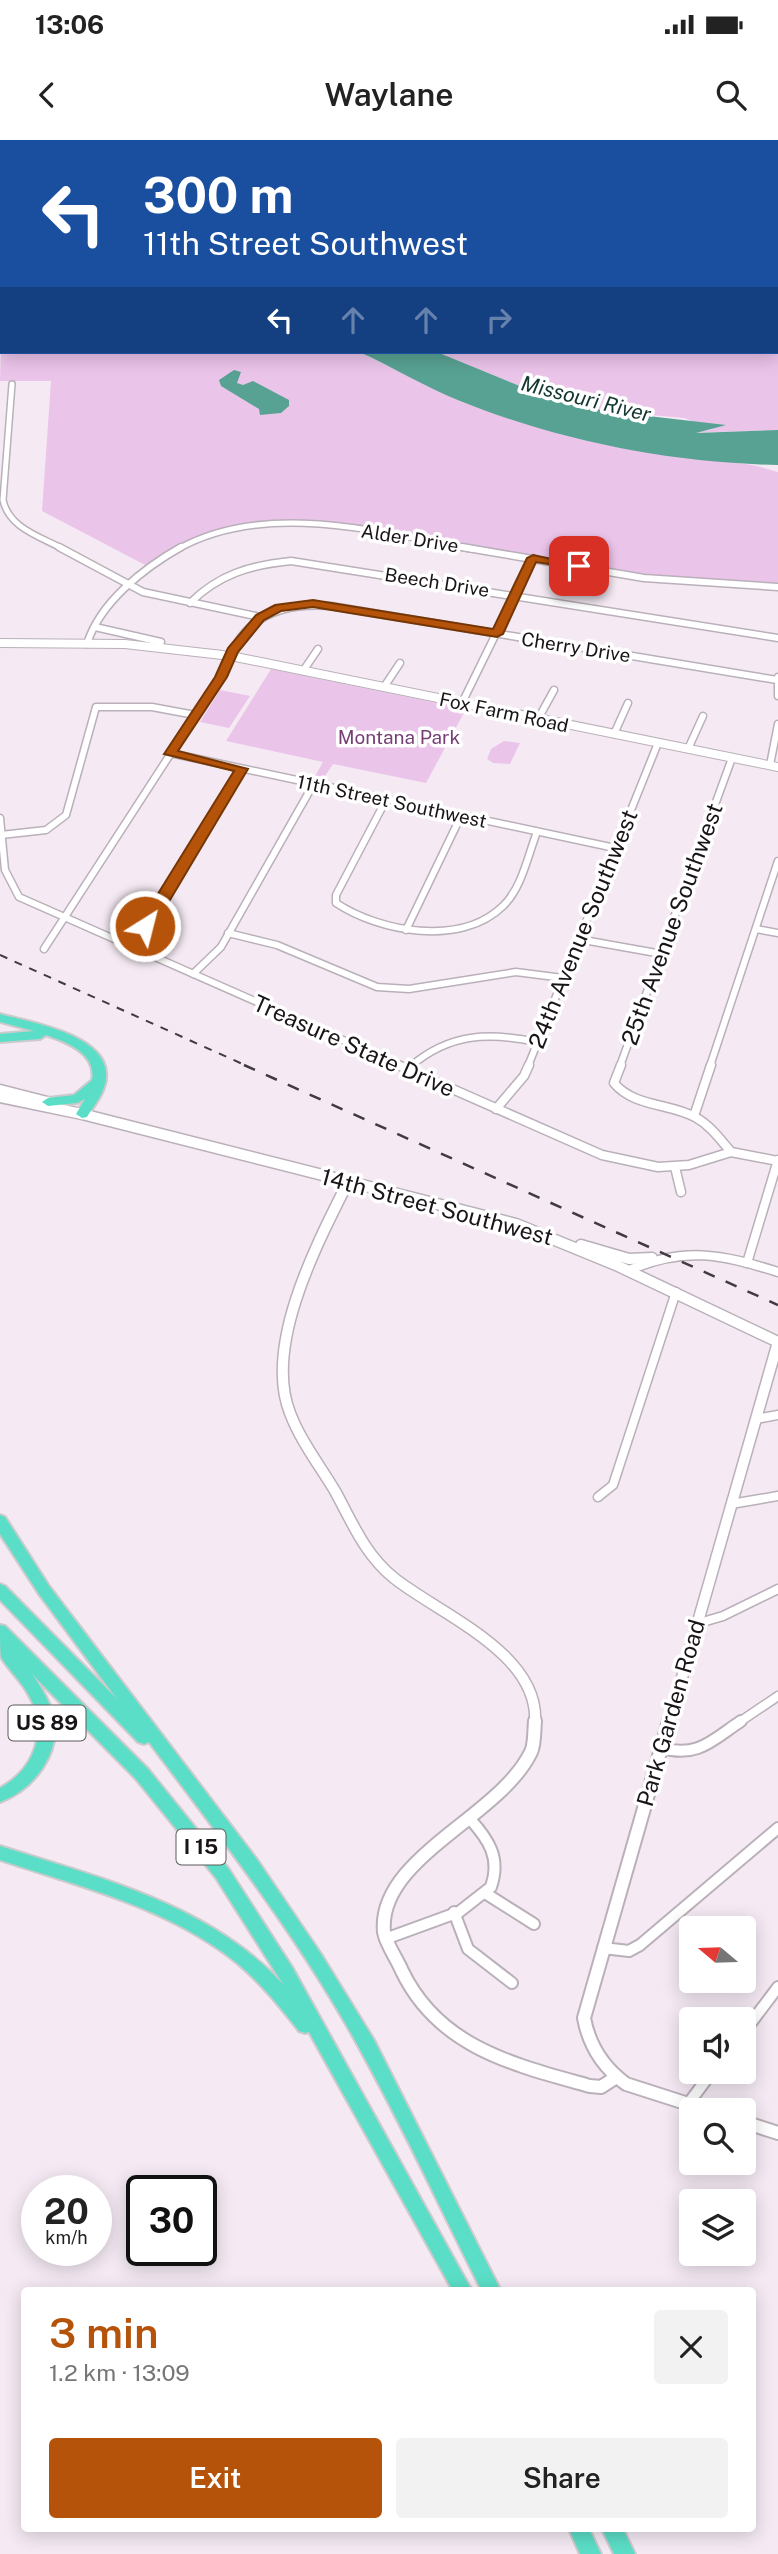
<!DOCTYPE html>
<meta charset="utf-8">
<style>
:root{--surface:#fff;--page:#f2f2f2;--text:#222;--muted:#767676;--accent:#b45309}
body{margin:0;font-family:"Public Sans",sans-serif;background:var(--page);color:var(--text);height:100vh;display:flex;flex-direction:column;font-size:26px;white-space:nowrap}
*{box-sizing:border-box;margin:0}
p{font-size:23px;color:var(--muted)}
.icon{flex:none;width:38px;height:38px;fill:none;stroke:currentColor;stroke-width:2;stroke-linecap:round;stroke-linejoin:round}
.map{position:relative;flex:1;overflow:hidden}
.sheet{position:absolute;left:21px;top:2147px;width:735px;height:245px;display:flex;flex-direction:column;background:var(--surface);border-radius:7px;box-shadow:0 4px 18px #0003}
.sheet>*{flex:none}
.top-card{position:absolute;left:0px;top:0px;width:779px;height:214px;box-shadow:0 4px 18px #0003;background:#1a4fa0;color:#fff;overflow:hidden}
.needle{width:46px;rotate:289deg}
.buttons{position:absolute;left:679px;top:1776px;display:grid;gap:14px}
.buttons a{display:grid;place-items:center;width:77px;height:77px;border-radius:7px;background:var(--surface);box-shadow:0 4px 18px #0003;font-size:35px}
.speed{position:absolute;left:21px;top:2035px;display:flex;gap:14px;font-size:35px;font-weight:700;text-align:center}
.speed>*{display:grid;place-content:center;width:91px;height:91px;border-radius:50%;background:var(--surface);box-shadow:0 4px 18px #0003;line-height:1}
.speed small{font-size:18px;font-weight:400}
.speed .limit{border:4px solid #111;border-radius:10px;background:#fff;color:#111}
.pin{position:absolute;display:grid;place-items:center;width:60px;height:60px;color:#fff;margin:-30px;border-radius:14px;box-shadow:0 4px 10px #0006}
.me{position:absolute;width:77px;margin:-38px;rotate:36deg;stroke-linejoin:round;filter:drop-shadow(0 0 5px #0008)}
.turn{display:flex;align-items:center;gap:24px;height:147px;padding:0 28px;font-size:32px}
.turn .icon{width:91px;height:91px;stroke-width:2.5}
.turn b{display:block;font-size:49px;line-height:60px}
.lanes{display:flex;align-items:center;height:66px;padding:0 28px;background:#0003;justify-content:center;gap:35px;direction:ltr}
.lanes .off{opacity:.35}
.round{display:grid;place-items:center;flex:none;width:74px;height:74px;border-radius:7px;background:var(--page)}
.overview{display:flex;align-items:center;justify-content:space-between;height:119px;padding:0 28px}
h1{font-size:42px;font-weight:600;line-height:52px;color:var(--accent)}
.primary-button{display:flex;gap:14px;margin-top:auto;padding:14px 28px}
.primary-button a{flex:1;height:80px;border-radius:7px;background:var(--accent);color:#fff;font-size:28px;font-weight:600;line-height:80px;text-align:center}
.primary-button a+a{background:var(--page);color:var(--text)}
.status{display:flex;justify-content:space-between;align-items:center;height:49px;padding:0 35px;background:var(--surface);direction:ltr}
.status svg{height:19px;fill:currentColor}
header{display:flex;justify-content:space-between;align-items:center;height:91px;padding:0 28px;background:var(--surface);font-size:32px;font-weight:600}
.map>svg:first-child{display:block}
.green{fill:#ebc4ea}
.water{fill:#58a293}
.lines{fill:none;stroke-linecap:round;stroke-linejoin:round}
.minor-far3-casing{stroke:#b9b0b9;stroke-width:8}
.minor-far2-casing{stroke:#b9b0b9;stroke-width:9}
.minor-far1-casing{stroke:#b9b0b9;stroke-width:11}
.minor-casing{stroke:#b9b0b9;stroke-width:14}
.tertiary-far2-casing{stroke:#b9b0b9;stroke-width:10}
.tertiary-far1-casing{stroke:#b9b0b9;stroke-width:13}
.tertiary-casing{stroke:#b9b0b9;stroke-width:16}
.secondary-casing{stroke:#b9b0b9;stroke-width:10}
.trunk-casing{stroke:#cccbcc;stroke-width:4}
.motorway-casing{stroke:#cccbcc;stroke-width:4}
.minor-far3{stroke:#fff;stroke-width:5}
.minor-far2{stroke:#fff;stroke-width:6}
.minor-far1{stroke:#fff;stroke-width:8}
.minor{stroke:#fff;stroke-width:10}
.tertiary-far2{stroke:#fff;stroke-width:8}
.tertiary-far1{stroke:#fff;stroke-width:10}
.tertiary{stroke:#fff;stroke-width:12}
.secondary{stroke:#cef5ee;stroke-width:7}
.trunk{fill:#7ce4d2;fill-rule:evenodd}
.motorway{fill:#5bdec7;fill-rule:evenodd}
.rail-far1{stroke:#403b40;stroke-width:2;stroke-dasharray:8 8;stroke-linecap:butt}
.rail{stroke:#403b40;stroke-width:2.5;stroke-dasharray:12 12;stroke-linecap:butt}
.route{fill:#b45309;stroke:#753606;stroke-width:2}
.labels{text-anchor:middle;stroke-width:7;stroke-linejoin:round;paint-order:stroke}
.far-street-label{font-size:19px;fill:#181418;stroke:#fff}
.far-park-label{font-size:19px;fill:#763f76;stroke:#fff}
.far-water-label{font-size:21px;font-style:italic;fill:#133730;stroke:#fff}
.shield{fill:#fff;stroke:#5d5a5d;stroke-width:2}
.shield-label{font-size:21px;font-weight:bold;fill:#181418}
.street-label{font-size:23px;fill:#181418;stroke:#fff}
</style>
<div class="status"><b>13:06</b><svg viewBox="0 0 49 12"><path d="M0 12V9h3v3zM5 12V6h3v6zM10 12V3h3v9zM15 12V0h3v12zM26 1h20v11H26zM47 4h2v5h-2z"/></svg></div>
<header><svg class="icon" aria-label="back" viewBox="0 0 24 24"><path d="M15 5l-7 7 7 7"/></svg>Waylane<svg class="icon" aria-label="search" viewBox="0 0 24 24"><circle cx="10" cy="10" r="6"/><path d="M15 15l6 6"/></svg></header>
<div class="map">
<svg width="778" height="2414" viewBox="0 0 778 2414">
<rect width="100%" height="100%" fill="#f5eaf4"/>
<g class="green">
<path d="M2,169V212H359L462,262L538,287L615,307L753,325L778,332V447L697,445L342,388L270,384L219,392L147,426L42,371L51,241H0Z"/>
<path d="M778,173V290L691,293L713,289L684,278L605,271L532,251L437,212H777Z"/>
<path d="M271,529L466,569L426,643L333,624L321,642L313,640L323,622L226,601Z"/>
<path d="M220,550L250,556L229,588L200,582Z"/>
<path d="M504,601L520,603L510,624L493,623L487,619L491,609Z"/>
</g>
<g class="water">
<path d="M359,212H437L532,251L605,271L726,285L696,293L778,290V325C671,323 560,301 460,261C425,247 393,227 359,212Z"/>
<path d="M234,230L241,232L237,243L243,245L253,241L289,260V266L281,273L260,275L259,269L221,246L219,240Z"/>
</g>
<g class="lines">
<defs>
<g id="minor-far3">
<path d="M509,0L511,2"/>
<path d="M558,0L560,2"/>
<path d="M587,0L599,2"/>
<path d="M686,0L699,2"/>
<path d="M419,2L421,0"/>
<path d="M12,244L3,360C9,388 39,396 63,409"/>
<path d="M178,409C265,360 379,392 471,409"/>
</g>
<g id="minor-far2">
<path d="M59,407L143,452L260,477"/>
<path d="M462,407L644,438L778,447"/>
<path d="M190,463C219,434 251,425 291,421L778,498"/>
<path d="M95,487L161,502"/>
<path d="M87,504C100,462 144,428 181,407"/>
<path d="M303,531L318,509"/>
<path d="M778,537V556"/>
<path d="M384,547L400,523"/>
<path d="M462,563L533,418"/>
<path d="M538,579L554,550"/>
<path d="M614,594L628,563"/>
<path d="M688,609L703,576"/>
<path d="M170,613L615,708"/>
<path d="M770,625L778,584"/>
<path d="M386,660L336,755V763C380,792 461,807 503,766C522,748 528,715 537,692"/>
<path d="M0,678L5,730L19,757L402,926"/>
<path d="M1,695L46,690L66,675L96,567H152L195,575"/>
<path d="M756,789L778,793"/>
<path d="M406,790L461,676"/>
<path d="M228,793L277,805L377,847L409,849L516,832L563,838"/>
<path d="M578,799L662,814"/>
<path d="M122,804L145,786L159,767L242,629"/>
<path d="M44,809L221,536C228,523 232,508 241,497C263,468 298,464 331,466L777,540"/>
<path d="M193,834L221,807L313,645"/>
<path d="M411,926C450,893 489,892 537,902"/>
<path d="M528,926L658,603"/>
<path d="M620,926L732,618"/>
<path d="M710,926L778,721"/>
</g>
<g id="minor-far1">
<path d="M398,925L602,1015L658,1027L689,1025L731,1012L778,1021"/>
<path d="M621,925L614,943C634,967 669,963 695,977C710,985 720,999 731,1012"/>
<path d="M406,931L413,925"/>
<path d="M496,969L524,936L529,925"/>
<path d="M694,976L711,925"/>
<path d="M675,1027L681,1052"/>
<path d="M747,1123L778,1020"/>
<path d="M627,1131C684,1106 721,1114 778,1132"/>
<path d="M756,1279L778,1275"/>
<path d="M598,1357L613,1345L676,1152"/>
<path d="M731,1364L778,1356"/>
<path d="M696,1484L723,1476L778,1449"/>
<path d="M738,1583L778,1556"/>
</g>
<g id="minor">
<path d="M661,1608C698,1618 711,1601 741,1581"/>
<path d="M485,1753L534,1784"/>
<path d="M454,1772L468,1809L512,1843"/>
<path d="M385,1799L459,1772L491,1747C501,1718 489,1700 470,1679"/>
<path d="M603,1808L629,1811L640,1805L778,1688"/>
<path d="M744,1892L778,1847"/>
<path d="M688,1964L712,1932"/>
</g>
<path id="tertiary-far2" d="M0,503L125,504L231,516L778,627"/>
<g id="tertiary-far1">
<path d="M0,950L55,964"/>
<path d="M0,957L82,974L516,1084L616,1125L778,1202"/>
<path d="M348,1042C318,1102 263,1205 290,1273C300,1300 320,1326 335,1351C352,1382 365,1415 394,1438C439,1474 540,1513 535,1583"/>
<path d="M581,1105L629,1119L652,1118"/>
<path d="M669,1583L778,1202"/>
</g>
<g id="tertiary">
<path d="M535,1581C534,1590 535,1604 531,1612C500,1677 377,1718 384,1792C386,1804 397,1819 402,1831C439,1908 515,1925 590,1946L601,1947L615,1938"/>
<path d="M669,1581L584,1878C589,1905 604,1928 626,1944L707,1970"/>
<path d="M744,1982L778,1993"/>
</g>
<path id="secondary" d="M282,2L284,0"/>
<g id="trunk">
<path d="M99,0H108L98,2Z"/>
<path d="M0,133H2L0,141Z"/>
<path d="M2,153V162L0,163V154Z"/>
</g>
<g id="motorway">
<path d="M0,874C29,882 103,894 106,932C108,949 95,964 87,977L82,978L76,974L85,959L77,963L48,966L42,962L48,958L74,955L92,940C97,914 67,902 46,895L40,899L0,902V894L34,891L0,882Z"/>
<path d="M0,1375L5,1377L49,1446L258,1721L321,1814L374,1900L501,2151H482C442,2072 405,1991 362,1913C303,1803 224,1702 149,1602L144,1604L138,1602L0,1460V1444L5,1446L117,1559L39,1454L0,1394Z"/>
<path d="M0,1485L5,1486L148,1629L228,1728L292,1827L472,2151H453L309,1892L305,1893L299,1891C280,1867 261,1843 237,1823C170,1768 81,1747 0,1720V1706C100,1738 208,1764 283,1844L216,1738L136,1639L32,1534C41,1547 50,1562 54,1577C61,1614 33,1650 0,1662V1648C37,1628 49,1587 27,1552C20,1540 8,1529 1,1517C0,1509 0,1494 0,1485Z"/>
<path d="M569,2389H589L601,2414H580Z"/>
<path d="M602,2389H623L635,2414H614Z"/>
</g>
</defs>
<use href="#minor-far3" class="minor-far3-casing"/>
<use href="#minor-far2" class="minor-far2-casing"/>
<use href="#minor-far1" class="minor-far1-casing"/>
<use href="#minor" class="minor-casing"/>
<use href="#tertiary-far2" class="tertiary-far2-casing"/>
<use href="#tertiary-far1" class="tertiary-far1-casing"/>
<use href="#tertiary" class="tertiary-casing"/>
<use href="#secondary" class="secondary-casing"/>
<use href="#trunk" class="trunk-casing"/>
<use href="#motorway" class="motorway-casing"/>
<use href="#minor-far3" class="minor-far3"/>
<use href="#minor-far2" class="minor-far2"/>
<use href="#minor-far1" class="minor-far1"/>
<use href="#minor" class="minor"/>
<use href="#tertiary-far2" class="tertiary-far2"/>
<use href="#tertiary-far1" class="tertiary-far1"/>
<use href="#tertiary" class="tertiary"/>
<use href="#secondary" class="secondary"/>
<use href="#trunk" class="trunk"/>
<use href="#motorway" class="motorway"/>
<path class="rail-far1" d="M0,815L247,926"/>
<path class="rail" d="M244,925L778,1165"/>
</g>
<path class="route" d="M533,415L584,426L579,429L536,422L503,494L497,497L313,467L281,471L264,480L238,512L227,537L178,611L248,629L164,770L150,789H140L138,786L234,631L164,614L215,537L228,508L256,475L275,465L313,460L493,489L527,418Z"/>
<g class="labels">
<g class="far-street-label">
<text transform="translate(410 398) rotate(9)" y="7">Alder Drive</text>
<text transform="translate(437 442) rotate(9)" y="7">Beech Drive</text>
<text transform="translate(576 507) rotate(9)" y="7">Cherry Drive</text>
<text transform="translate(504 572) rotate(12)" y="7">Fox Farm Road</text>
<text transform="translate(392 661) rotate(12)" y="7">11th Street Southwest</text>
</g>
<g class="far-park-label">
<text x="399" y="604">Montana Park</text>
</g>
<g class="far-water-label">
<text transform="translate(586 259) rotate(14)" y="7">Missouri River</text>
</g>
<g class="shield">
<rect x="8.5" y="1565.5" width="77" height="35" rx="5"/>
<rect x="176.5" y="1689.5" width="49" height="35" rx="5"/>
</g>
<g class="shield-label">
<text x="47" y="1590">US 89</text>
<text x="201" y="1714">I 15</text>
</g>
<g class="street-label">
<text transform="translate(672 784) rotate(-70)" y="8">25th Avenue Southwest</text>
<text transform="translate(583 789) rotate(-68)" y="8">24th Avenue Southwest</text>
<text transform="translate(354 906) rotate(24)" y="8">Treasure State Drive</text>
<text transform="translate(437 1067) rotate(15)" y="8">14th Street Southwest</text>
<text transform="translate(671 1573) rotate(-74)" y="8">Park Garden Road</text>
</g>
</g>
</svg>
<div class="buttons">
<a><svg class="needle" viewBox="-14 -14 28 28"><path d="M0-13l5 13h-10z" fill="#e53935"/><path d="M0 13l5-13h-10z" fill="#767676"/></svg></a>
<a><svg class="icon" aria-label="sound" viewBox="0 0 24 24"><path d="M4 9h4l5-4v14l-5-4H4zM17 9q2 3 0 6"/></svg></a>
<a><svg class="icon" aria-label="search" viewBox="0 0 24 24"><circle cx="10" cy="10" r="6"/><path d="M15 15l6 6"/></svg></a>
<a><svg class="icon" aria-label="layers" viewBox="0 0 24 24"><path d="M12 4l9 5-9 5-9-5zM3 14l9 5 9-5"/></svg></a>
</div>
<div class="speed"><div>20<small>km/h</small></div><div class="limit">30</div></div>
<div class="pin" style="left:579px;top:426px;background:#d93025"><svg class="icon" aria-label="arrive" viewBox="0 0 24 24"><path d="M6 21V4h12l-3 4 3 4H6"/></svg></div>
<svg class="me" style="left:145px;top:786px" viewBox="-20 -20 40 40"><circle r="17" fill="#b45309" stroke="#fff" stroke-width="3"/><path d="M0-11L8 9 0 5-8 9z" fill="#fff"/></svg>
<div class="top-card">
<div class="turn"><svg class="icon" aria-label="left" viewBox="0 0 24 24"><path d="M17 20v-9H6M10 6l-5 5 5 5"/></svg><div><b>300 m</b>11th Street Southwest</div></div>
<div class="lanes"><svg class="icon" aria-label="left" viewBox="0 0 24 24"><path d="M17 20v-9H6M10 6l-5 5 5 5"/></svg><svg class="icon off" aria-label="ahead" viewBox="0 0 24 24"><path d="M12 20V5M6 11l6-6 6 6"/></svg><svg class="icon off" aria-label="ahead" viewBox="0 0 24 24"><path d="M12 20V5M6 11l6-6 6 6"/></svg><svg class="icon off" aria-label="right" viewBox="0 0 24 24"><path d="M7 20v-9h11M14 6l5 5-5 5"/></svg></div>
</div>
<section class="sheet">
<div class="overview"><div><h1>3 min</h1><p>1.2 km · 13:09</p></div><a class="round"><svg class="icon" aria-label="close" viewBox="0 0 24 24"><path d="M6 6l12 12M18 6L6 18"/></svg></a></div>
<div class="primary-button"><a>Exit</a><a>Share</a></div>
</section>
</div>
